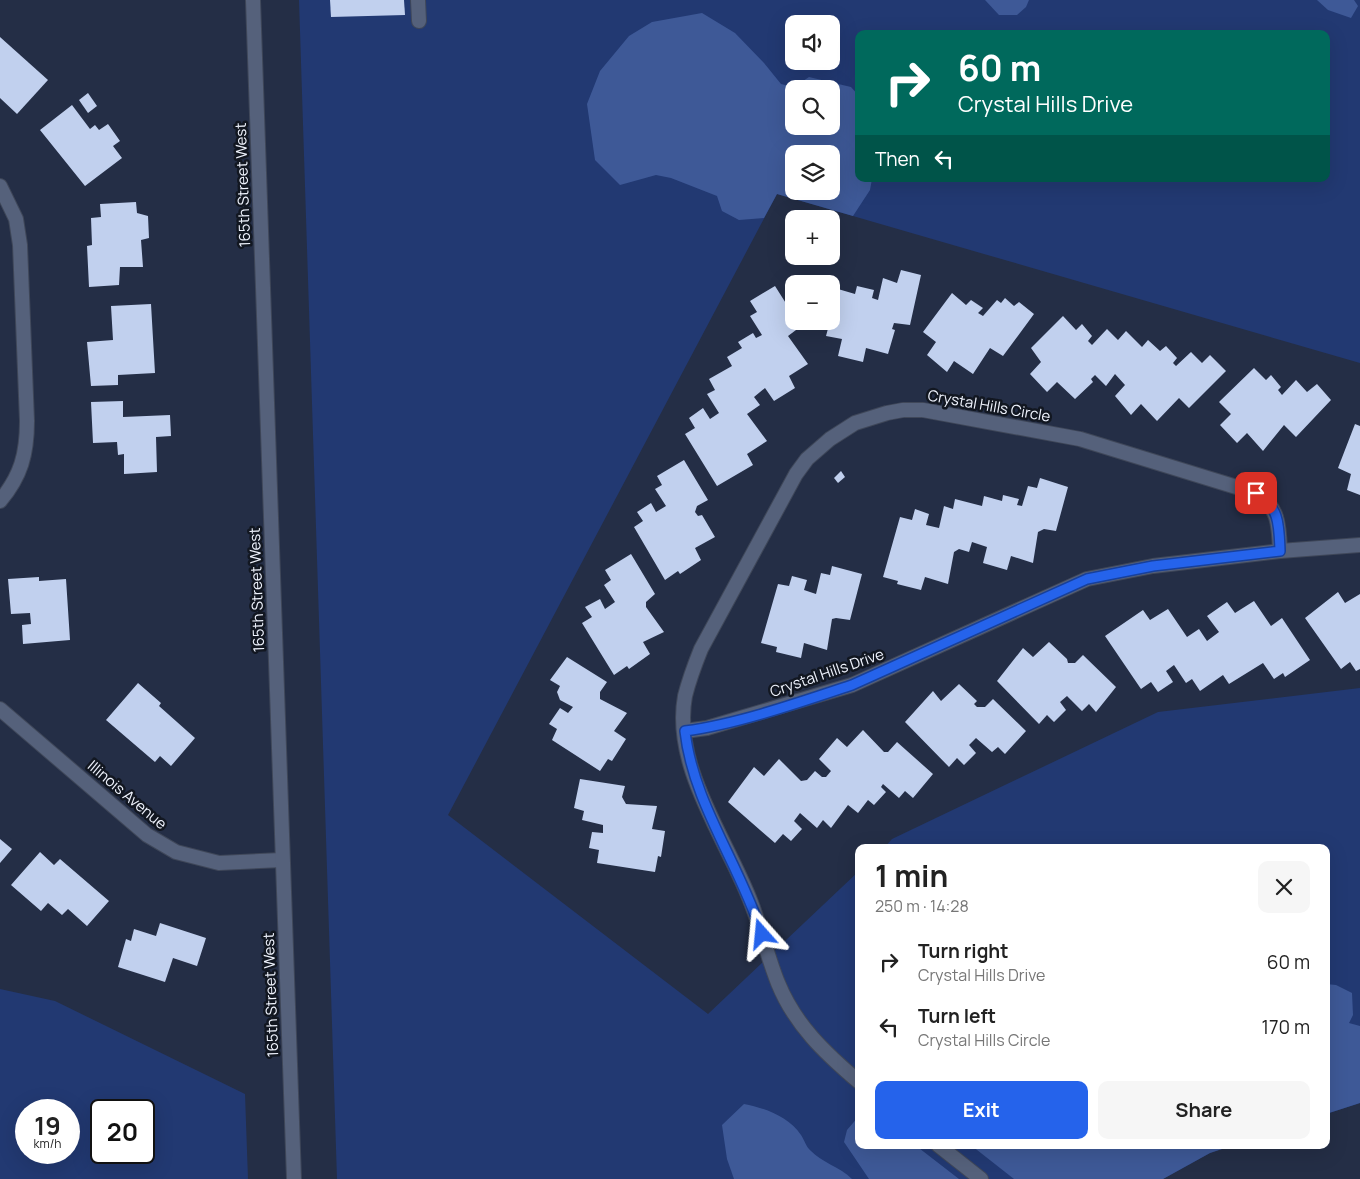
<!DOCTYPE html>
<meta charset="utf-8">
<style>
:root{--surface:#fff;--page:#f6f6f6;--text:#222;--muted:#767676;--accent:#2563eb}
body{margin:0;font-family:Manrope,sans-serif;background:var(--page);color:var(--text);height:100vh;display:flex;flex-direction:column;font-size:19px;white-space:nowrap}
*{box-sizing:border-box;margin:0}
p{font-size:16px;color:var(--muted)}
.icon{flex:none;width:28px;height:28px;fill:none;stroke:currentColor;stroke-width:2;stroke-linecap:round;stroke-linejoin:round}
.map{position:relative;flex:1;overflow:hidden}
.side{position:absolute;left:855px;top:844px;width:475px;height:305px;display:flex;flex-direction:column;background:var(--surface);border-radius:10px;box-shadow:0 5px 20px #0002}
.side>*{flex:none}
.banner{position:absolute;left:855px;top:30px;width:475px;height:152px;border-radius:10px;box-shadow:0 5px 20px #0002;background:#00695c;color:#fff;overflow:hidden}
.tools{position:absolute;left:785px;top:15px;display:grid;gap:10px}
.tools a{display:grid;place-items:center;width:55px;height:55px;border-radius:10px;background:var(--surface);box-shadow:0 5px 20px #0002;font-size:25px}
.speed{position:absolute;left:15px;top:1099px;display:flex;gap:10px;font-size:25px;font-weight:700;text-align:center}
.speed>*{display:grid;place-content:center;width:65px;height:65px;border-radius:50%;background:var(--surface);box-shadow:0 5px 20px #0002;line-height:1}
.speed small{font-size:12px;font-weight:400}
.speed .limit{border:2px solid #111;border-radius:8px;background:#fff;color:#111}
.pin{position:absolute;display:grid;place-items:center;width:42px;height:42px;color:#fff;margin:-21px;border-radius:10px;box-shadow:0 2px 8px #0006}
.me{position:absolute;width:55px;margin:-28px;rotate:342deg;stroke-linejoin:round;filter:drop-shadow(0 0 4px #0008)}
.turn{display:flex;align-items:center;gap:18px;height:105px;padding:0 20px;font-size:22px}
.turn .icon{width:65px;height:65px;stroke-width:2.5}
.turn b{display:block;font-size:35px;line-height:42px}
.then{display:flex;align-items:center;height:48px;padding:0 20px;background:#0003;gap:10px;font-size:19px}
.round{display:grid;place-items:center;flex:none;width:52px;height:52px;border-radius:10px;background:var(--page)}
.summary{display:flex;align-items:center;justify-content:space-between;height:85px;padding:0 20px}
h1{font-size:30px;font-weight:700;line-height:38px}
.action{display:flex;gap:10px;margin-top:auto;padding:10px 20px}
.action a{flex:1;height:58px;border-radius:10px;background:var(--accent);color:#fff;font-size:20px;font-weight:700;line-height:58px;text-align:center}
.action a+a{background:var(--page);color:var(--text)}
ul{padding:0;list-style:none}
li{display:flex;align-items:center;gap:15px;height:65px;padding:0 20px}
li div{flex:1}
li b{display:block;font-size:19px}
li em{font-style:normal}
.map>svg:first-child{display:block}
.green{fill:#223972;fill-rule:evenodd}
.forest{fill:#3e5997;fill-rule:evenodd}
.building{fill:#c1d0ee}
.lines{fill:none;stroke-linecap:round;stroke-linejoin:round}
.service-casing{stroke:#3f4759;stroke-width:16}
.minor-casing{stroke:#3f4759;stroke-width:16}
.tertiary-casing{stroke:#3f4759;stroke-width:16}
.service{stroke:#55617b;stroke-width:14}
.minor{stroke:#55617b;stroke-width:14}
.tertiary{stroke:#55617b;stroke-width:14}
.route-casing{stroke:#184099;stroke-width:12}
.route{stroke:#2563eb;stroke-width:9}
.labels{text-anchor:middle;stroke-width:5;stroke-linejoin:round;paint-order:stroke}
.street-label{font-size:15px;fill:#f0f4fe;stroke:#121721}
</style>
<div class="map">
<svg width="1360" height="1179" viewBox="0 0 1360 1179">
<rect width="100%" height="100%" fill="#242e46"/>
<g class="green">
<path d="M299,0H1360V363L777,194L448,815L708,1014L859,871V1145H1234L1210,1153L1163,1179H337ZM794,24H831V61H794ZM859,34H1326V179H859ZM794,89H831V126H794ZM794,154H831V191H794Z"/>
<path d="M1360,688V1103L1326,1114V848H884L892,839L1158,712Z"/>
<path d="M0,989L55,1001L245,1094L248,1179H0ZM26,1110H69V1152H26ZM101,1110H144V1152H101Z"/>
</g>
<g class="forest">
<path d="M985,0H1029L1026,7L1017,15H999Z"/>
<path d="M1317,0H1354L1358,6L1351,18L1328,10Z"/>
<path d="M702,13L735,33L764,63L781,84L794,87L809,77L851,87L859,96V179H872L870,190L853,216L777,194L764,218L739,220L722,211L717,196L671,178L656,175L620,185L595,160L587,104L600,71L629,36L652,22ZM794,89H831V126H794ZM794,154H831V191H794Z"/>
<path d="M1326,984L1336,985L1352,993L1353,1015L1349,1023L1360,1026V1103L1326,1114Z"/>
<path d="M744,1104C765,1108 789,1117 801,1135C804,1139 806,1147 811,1151C821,1162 840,1167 852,1179H734L727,1159L722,1125Z"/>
<path d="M859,1116V1145H915L959,1179H869L844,1142L847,1130Z"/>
<path d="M973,1145H1234L1210,1153L1163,1179H1014L972,1146Z"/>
</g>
<g class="building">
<path d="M330,0H404L405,15L331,17Z"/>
<path d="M0,37L48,80L17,114L0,98Z"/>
<path d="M88,93L97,106L88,113L79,100Z"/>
<path d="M72,105L90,129L95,125L99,130L108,124L120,141L113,146L122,158L85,186L40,130Z"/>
<path d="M136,202L137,213L148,216L149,238L141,240L143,267H120L119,285L89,287L87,246L92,245L91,218L101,217L100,204Z"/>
<path d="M901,270L921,275L910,325L894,323L892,329L895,330L888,354L866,348L863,362L838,356L842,339L826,336L830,321H831L838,289L855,294L857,286L874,290L872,298L878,300L883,278L897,283Z"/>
<path d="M775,286L794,316V321H797L800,327L788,336L808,364L789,376L795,388L774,401L765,388L754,397L760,405L747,414L767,441L747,454L753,465L717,486L685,434L695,428L689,418L703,408L710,419L719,413L707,394L715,390L709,379L732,366L727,357L742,348L738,342L753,333L756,338L762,335L750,316L757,312L750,301Z"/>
<path d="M952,293L966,305L971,300L983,308L978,313L983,316L997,300L1001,303L1005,298L1014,306L1019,302L1034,314L1003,356L990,348L973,374L954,361L947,372L927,355L936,342L923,332Z"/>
<path d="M151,304L155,373L118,375V385L91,386L87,342L113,340L111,306Z"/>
<path d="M1063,316L1076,330L1082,324L1092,336L1088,341L1092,345L1107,329L1118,340L1126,331L1142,347L1148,340L1160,351L1166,346L1177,358L1173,363L1176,366L1191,352L1202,363L1210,355L1226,371L1189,408L1179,398L1157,421L1141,404L1131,415L1115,396L1125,385L1115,374L1106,386L1095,375L1091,379L1093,382L1075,399L1057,382L1047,392L1030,374L1041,362L1031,348Z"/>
<path d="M1254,368L1266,380L1271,375L1281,387L1278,390L1282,395L1296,380L1307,392L1317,384L1331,400L1296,437L1284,425L1263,451L1247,433L1237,443L1220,425L1231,414L1219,402Z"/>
<path d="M123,401V417L170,415L171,436L156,437L157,472L124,474V454L118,455L117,442L93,443L91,402Z"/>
<path d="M1355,424L1360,426V495L1347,490L1351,474L1338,468Z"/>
<path d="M684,460L708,500L697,506L695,512L698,516L702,515L715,537L695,548L701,560L680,574L678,571L665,580L634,527L643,521L637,512L651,503L656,512L666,506L655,489L662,485L657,476Z"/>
<path d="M841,471L845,477L838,483L834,478Z"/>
<path d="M1040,478L1068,487L1056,531L1044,529L1038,532L1033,563L1011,556L1007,570L983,563L987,547L972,542L969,552L959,549L954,552L948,584L925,577L921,590L897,584L898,581L883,577L900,517L912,520L915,509L929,514L926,525L939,528L944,506L953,509L955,499L982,506L984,496L1002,501L1003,495L1019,499L1017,505L1022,506L1028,486L1037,488Z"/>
<path d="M631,554L655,594L646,602V607L664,632L643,642L650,654L629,669L627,666L614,675L582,623L592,617L585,607L600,599L605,609L615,602L604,585L611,580L605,570Z"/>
<path d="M832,566L862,574L850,620L836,618L832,619L827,650L804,643L801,658L776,652L777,647L761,643L778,584L789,586L792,576L807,580L804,590L816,594L821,573L830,575Z"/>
<path d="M39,577V581L66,579L70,640L23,644L22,625L31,624L30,613L11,614L8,579Z"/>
<path d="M1338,592L1345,603L1360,594V669L1356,671L1350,662L1341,669L1305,618Z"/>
<path d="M1254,601L1271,626L1282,618L1310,660L1285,677L1283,673L1274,679L1263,663L1229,684L1223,675L1200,691L1192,679L1186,683L1174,665L1166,671L1173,682L1158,692L1151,682L1141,689L1105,636L1143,610L1150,620L1168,609L1187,637L1199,629L1207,641L1219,632L1207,616L1227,602L1235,613Z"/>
<path d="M1049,642L1067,659L1068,663H1075L1083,655L1116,687L1096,712L1089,704L1082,711L1067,696L1060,702L1066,710L1054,722L1047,715L1039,724L997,681L1023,648L1033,657Z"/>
<path d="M567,657L607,682L600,692V699L627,713L614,731L626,739L612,761L608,759L600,771L552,740L557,729L549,724L560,708L568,713L573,707L560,700L557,692L560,686L550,680Z"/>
<path d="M138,683L161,703L159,706L195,738L171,766L160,756L155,762L106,720Z"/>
<path d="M959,684L977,701L974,704L977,707H985L993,699L1026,731L1005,754L998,747L992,752L976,738L969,745L976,753L964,765L957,758L949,767L905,722L933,691L941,701Z"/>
<path d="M863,730L884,752H888L897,742L933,774L913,798L905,791L899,798L883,784L881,787L886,792L874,805L868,800L858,813L848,805L831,828L823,820L817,828L800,813L794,821L802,829L791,841L783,834L775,843L728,802L754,767L764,776L779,759L801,781L807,780L815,771L822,777H826L831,771L819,759L837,738L847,747Z"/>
<path d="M580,779L625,786L622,797L626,804L657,806L652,829L665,831L661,857L658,856L655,872L597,863L599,850L589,848L592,832L603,833V825L582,820L584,811L574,808Z"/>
<path d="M0,839L12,849L0,863Z"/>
<path d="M40,852L54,865L60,859L109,901L87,926L68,909L62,915L48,903L41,911L11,885Z"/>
<path d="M160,923L206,938L197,966L173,958L165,982L118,967L126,939L131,941L134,929L156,936Z"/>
</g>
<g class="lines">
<defs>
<g id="service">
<path d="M418,0L419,21"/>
<path d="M685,731L707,728L852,685L1087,579L1153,566L1280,551L1360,545"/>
<path d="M859,1082C825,1053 795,1025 778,983C767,956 761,927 750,900C726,838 672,766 685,696C689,680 695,664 701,649L796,474L807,459L830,439L855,423L887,413L903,410H923L1080,439L1256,493C1279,507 1279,526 1280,551"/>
<path d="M938,1145L981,1179"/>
</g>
<g id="minor">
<path d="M0,186L16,219L20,245L27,421C27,454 21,476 0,501"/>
<path d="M0,709L147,835L176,852L219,863L282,860"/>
</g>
<path id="tertiary" d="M253,0L294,1179"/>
</defs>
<use href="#service" class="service-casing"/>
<use href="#minor" class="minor-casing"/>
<use href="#tertiary" class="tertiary-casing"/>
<use href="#service" class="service"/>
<use href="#minor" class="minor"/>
<use href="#tertiary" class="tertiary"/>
</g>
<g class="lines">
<defs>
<path id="route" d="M762,934C740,865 693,803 685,731C738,724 801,702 852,685L1087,579L1153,566L1280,551C1279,526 1280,507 1256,493"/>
</defs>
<use href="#route" class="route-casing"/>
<use href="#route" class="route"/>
</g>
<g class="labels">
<g class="street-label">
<text transform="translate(243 185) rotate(-92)" y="5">165th Street West</text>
<text transform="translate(989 406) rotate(10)" y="5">Crystal Hills Circle</text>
<text transform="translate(257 590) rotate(-92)" y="5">165th Street West</text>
<text transform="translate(827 673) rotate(-19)" y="5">Crystal Hills Drive</text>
<text transform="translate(127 795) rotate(40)" y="5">Illinois Avenue</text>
<text transform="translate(271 995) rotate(-92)" y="5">165th Street West</text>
</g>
</g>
</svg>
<div class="tools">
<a><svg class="icon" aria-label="sound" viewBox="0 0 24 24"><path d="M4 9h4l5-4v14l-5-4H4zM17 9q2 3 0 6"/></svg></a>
<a><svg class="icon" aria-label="search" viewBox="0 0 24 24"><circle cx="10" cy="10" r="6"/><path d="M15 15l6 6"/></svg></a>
<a><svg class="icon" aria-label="layers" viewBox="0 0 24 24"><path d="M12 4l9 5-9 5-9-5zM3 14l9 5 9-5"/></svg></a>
<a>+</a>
<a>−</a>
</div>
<div class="speed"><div>19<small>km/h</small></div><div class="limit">20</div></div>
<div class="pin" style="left:1256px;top:493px;background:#d93025"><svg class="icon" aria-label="arrive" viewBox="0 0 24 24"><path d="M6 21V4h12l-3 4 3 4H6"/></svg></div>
<svg class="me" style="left:762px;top:934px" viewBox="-20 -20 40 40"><path d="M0-17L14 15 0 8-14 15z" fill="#2563eb" stroke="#fff" stroke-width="4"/></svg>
<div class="banner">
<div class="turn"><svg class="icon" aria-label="right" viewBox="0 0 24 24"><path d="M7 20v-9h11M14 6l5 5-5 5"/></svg><div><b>60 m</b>Crystal Hills Drive</div></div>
<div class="then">Then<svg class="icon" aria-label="left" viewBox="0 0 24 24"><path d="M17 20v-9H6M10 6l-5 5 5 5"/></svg></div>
</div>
<section class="side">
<div class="summary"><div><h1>1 min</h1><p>250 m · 14:28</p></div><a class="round"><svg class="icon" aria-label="close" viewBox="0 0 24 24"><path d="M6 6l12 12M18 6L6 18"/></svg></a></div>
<ul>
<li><svg class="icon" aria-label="right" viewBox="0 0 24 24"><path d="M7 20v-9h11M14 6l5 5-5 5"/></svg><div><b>Turn right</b><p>Crystal Hills Drive</p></div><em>60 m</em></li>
<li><svg class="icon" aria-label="left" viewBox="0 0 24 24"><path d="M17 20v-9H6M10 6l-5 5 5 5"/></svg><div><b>Turn left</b><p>Crystal Hills Circle</p></div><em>170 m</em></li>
</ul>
<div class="action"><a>Exit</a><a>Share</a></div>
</section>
</div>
